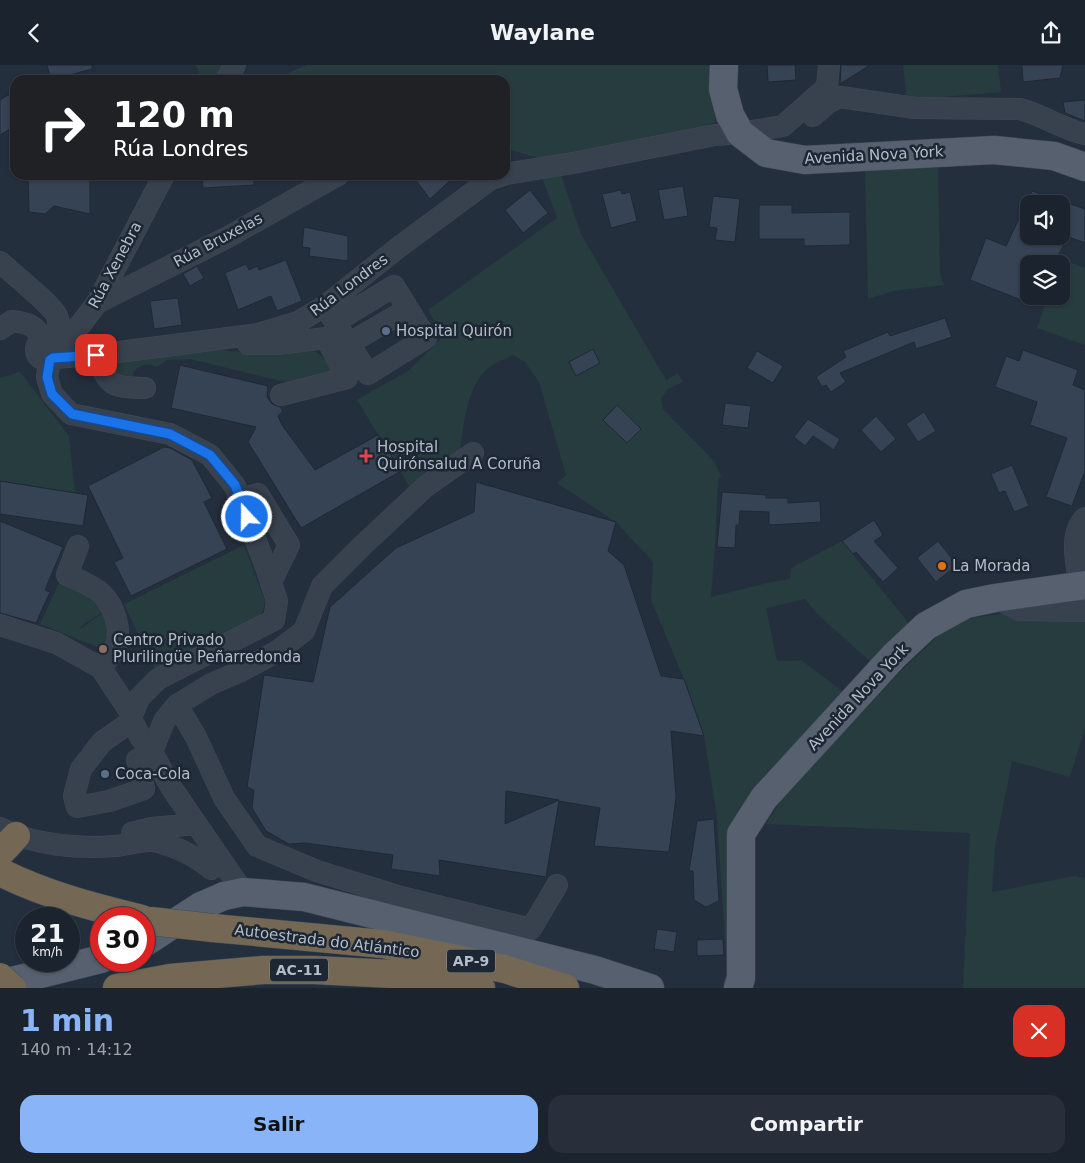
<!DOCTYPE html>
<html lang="es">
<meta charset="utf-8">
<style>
:root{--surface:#1b232e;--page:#282f3a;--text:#f1f3f6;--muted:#a0a4aa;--line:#39404a;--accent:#8ab4f8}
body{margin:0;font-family:"DejaVu Sans",sans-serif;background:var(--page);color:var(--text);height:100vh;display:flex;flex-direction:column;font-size:19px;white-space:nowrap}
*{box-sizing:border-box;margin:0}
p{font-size:16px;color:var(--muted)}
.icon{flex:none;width:28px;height:28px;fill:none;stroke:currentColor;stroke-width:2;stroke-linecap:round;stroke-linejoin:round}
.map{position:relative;height:923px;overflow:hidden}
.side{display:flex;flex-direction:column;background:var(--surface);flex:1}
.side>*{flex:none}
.top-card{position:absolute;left:10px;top:10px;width:500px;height:105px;border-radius:15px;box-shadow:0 1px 4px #0004,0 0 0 1px var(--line);background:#202124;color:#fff;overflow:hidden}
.fabs{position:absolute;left:1020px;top:130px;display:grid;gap:10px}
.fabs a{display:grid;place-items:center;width:50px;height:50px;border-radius:10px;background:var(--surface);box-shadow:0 1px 4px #0004,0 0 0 1px var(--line);font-size:25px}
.speed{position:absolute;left:15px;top:842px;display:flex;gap:10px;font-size:25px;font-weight:700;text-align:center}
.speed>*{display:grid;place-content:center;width:65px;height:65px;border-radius:50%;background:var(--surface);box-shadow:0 1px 4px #0004,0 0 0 1px var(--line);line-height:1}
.speed small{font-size:12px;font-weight:400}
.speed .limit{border:8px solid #d22;background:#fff;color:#111}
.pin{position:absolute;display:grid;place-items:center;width:42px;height:42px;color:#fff;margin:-21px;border-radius:10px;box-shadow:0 2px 8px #0006}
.me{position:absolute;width:55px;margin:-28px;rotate:339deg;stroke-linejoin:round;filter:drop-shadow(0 0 4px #0008)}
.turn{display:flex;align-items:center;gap:18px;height:105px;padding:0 20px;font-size:22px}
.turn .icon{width:65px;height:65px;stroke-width:2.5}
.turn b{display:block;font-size:35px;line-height:42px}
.round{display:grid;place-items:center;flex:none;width:52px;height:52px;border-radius:15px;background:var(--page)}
.overview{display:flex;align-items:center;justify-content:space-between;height:85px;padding:0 20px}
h1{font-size:30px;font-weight:700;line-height:38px;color:var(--accent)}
.action{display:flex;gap:10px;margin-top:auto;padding:10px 20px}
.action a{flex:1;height:58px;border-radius:15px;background:var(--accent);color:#111;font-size:20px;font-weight:700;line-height:58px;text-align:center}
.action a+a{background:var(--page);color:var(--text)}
header{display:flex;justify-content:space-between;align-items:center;height:65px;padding:0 20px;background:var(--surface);font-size:22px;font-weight:700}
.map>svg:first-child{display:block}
.green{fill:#263c3f}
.building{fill:#364354;stroke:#1f2835;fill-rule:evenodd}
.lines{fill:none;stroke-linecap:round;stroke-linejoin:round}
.minor-casing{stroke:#414a57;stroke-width:22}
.major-casing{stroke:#414a57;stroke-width:29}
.highway-casing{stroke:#434c59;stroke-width:29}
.minor{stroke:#38414e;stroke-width:21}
.major{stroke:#56606e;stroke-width:28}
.highway{stroke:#746855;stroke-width:28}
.highway-bridge-casing{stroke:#434c59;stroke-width:29;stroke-linecap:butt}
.highway-bridge{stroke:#746855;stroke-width:28}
.route-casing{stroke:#114b97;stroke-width:12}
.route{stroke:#1a73e8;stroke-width:9}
.service-dot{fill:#5c6f8a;stroke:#1d2633;stroke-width:2}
.health-dot{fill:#e0444e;stroke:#1d2633;stroke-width:2}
.food-dot{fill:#e8710a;stroke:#1d2633;stroke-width:2}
.education-dot{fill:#8d6e63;stroke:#1d2633;stroke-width:2}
.labels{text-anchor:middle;stroke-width:5;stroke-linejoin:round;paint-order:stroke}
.shield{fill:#1d2633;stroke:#878f9c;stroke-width:1}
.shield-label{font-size:14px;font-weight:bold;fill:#b4bcc9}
.street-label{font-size:15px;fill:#b4bcc9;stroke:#1d2633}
.poi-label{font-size:15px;fill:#b4bcc9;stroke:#1d2633;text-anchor:start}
</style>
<header><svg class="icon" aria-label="back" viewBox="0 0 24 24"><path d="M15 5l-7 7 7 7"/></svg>Waylane<svg class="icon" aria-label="share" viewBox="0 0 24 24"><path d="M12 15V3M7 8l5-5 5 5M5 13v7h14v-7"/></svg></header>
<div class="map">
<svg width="1085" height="923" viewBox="0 0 1085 923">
<rect width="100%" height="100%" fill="#242f3e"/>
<g class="green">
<path d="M196,0H225L215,15H202Z"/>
<path d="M307,0H710L711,29L716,57L693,66L541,94L505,83V15H385L382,9L364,15H289L288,8Z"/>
<path d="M903,0H998L1001,27L907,35Z"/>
<path d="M938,99L940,210L944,220L893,226L868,234L865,105Z"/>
<path d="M561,110L581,169L666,315L678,308L683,317L668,324L661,333L663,344L714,396L721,411L718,415L715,482L711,532L767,518L790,514L791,503L842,476L911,561L873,599L817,549L805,534L766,543L777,596L801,595L845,628L755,726L729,921L723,919L727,907L717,752L704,671L684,614L651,535L653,497L616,457L557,418L566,410L539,317L525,297L513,290C505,295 492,298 486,305C465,326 464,362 459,390L411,424L357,335L372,326L407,307L443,272L428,245L557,153L542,112Z"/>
<path d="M1060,194L1085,203V280L1037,263L1048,231H1061V199H1059Z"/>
<path d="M201,283C226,285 251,290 276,289C288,289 303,282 315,287C323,290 329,298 332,307L298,320L190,294L167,295L157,302C146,298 142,299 133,307L134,313L122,316L105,300L145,291Z"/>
<path d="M20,307L69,371L75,428L0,416V313Z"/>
<path d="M244,480L265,536L263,546L254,556L156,607L124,539Z"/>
<path d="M60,516L93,533L104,546L81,561L80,564L104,547L109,569L106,581L102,584L97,582L40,559Z"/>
<path d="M1085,532V663L1070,712L1012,696L995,782L992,827L1075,811L1085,814V923H963L970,768L766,759L784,730L902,605L939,570L962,556L978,552L1001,549L1025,541Z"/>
</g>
<g class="building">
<path d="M47,0H92V4L51,15Z"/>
<path d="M767,0H795L796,15L768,17Z"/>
<path d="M841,0H870L840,19Z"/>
<path d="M1022,0H1063L1060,13L1023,17Z"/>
<path d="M8,30L15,37V61L0,70V35Z"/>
<path d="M1085,35V56L1065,48L1063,37Z"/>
<path d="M28,110H65L90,113V149L54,141L45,149L29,147Z"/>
<path d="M202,110H254V120L203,123Z"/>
<path d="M412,110H456L430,134Z"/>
<path d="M683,121L688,151L664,155L658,125Z"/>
<path d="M530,125L548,148L523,168L505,145Z"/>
<path d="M621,125L622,129L630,127L637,156L611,163L602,129Z"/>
<path d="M1032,126L1085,144V178L1061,169V139H1029V171H1068L1054,199H1029V238L970,215L986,173L1006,181Z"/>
<path d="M713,131L740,134L735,177L715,175L717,163L709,162Z"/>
<path d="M759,140H792V148L850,147V180L804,181V174H759Z"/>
<path d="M304,162L348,171V196L309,191L310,183L302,182Z"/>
<path d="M286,195L302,236L277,246L271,231L238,245L225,208L246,199L249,205L257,201L259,205Z"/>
<path d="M197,201L204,213L190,221L183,209Z"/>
<path d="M178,233L182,260L154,264L150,236Z"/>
<path d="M945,253L952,272L916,284L914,277L840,308L846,317L831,327L826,320L822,322L816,312L846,292L843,286L888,267L890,271Z"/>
<path d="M593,284L600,298L576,311L569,297Z"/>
<path d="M1023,285L1078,305L1073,320L1085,325V406L1072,441L1046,432L1067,373L1030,360L1037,337L995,322L1006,291L1019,296Z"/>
<path d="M757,286L783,301L773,318L747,303Z"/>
<path d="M180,300L268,321L267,332L272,339L280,342L283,346L278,351L282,360L315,405L378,370L401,406L301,463L248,377L256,362L171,343Z"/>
<path d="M725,338L751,341L748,363L722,360Z"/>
<path d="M617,340L641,364L627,378L603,355Z"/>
<path d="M924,347L936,366L918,377L906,359Z"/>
<path d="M876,351L896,374L881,387L861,365Z"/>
<path d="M808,354L840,374L834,385L813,371L805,381L794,372Z"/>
<path d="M164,382L170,383L192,395L212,433L204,437L227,484L131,531L114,497L123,493L88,421Z"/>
<path d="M1012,400L1029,441L1014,447L1005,426L999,428L991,409Z"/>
<path d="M0,416L88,430L83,461L0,449Z"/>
<path d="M476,417L616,457L608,486L624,500L661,611L684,614L704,671L671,666L676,732L669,787L594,781L600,743L559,736L546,812L439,795L440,811L391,804L393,790L305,778L289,779L266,766L252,743L254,725L247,722L264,610L313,617L330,542L396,483L474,447ZM506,726L559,735L505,759Z"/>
<path d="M722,427L766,430V433H788V438L820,436L821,457L769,460V447L740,446L739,460H736L735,483L717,482Z"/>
<path d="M874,455L883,470L874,476L898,503L883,517L856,487L853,489L842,476Z"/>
<path d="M0,456L63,482L45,525L50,527L36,558L0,548Z"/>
<path d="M938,476L957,500L936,517L917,493Z"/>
<path d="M714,754L719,836L706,842L694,835L693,806H689L697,756Z"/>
<path d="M657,864L677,867L674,887L654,884Z"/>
<path d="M723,874L724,890L697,891V875Z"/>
</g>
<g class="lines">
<defs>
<g id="minor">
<path d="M226,15L235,0"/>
<path d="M813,51L828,38L840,32L915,43L1020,44C1043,50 1062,64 1085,69"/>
<path d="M505,109L573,98L715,70L740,68L783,61L827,22L829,0"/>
<path d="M0,197C11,207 52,240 57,251C61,260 55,268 50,276"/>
<path d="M97,238L228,172L338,110"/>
<path d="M325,241L368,309L426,273L394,221L335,257"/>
<path d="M0,264L12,256C29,258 34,260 44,275"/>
<circle cx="46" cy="285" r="10"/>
<path d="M248,279H278L326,273L347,313L281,330"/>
<path d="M348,279L408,244"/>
<path d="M55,281L81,259L97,238L164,110"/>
<path d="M96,290C110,322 110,322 145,323"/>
<path d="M53,293L96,290L258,269L298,257L325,241L399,182L491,114L503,110"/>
<path d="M50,295L47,312L52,329L71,349L170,369L210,390L235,421L267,505L277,536L274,555L158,614L139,633L132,650V656L141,673L152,687L171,722L243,827"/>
<path d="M240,434L258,429L289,480L271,517"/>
<path d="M78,481L67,510C78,515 93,520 102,529C114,541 123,566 115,583C111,590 106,596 101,603"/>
<path d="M1080,521C1077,501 1068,469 1085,453"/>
<path d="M995,533L1019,545L1085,546"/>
<path d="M0,560L56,578L101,603L132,650"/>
<path d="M177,640L211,619L239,607L276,587L304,566L322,521L363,480L425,422L473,388"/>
<path d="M132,656L102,677L81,704L74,731L77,742L109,736L144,724L141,707L137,695L152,687L164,656L177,640L196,672L224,733L257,781L317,806L401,832L531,864L557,820"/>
<path d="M0,763C33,780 79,784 115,781C128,780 141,775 153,776C158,776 163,779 168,780C185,786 197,792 211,804"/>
<path d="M132,768L152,763L196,759"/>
</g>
<g id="major">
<path d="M724,0L723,24L730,50L740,68L766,88L805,95L994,85L1054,91L1085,102"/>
<path d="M144,878L201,841L224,831L243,827L304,832L595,905L650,923"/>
<path d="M0,919L101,894"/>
<path d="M738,923L741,913V769L764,733L894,591L926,561L966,539L995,533L1085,520"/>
</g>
<g id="highway">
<path d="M0,788L16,771"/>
<path d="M0,807C46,830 93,842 142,854"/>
<path d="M213,863L383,879L505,904L565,923"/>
<path d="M117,923L170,913L263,905H314L413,910L481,923"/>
</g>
</defs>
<use href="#minor" class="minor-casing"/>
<use href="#major" class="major-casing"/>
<use href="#highway" class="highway-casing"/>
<use href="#minor" class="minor"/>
<use href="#major" class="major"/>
<use href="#highway" class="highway"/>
<defs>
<g id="highway-bridge">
<path d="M150,856L213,863"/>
<path d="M0,912L12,923"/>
</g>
</defs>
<use href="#highway-bridge" class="highway-bridge-casing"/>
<use href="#highway-bridge" class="highway-bridge"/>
</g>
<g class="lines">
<defs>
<path id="route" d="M96,290L53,293L50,295L47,312L52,329L72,349L170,369L210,390L235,420L247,452"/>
</defs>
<use href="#route" class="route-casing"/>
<use href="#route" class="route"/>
</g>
<g class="service-dot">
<circle cx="386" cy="266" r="5"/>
<circle cx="105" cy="709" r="5"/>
</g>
<path class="health-dot" d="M363.5 383.5h5v5h5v5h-5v5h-5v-5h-5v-5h5z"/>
<circle class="food-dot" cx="942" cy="501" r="5"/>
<circle class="education-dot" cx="103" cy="584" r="5"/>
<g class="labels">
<g class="shield">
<rect x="447" y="884.5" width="48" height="23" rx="4"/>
<rect x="270" y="893.5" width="58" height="23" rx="4"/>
</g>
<g class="shield-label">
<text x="471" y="901">AP-9</text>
<text x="299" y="910">AC-11</text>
</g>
<g class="street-label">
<text transform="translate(874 90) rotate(-3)" y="5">Avenida Nova York</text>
<text transform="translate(218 175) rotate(-28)" y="5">Rúa Bruxelas</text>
<text transform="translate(115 200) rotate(-62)" y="5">Rúa Xenebra</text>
<text transform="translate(349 220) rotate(-37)" y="5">Rúa Londres</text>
<text transform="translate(858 632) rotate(-47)" y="5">Avenida Nova York</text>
<text transform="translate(327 876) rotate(7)" y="5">Autoestrada do Atlántico</text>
</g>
<g class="poi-label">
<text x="396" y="271">Hospital Quirón</text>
<text x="377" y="387">Hospital<tspan x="377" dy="17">Quirónsalud A Coruña</tspan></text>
<text x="952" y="506">La Morada</text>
<text x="113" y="580">Centro Privado<tspan x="113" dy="17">Plurilingüe Peñarredonda</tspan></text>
<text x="115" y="714">Coca-Cola</text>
</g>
</g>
</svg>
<div class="fabs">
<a><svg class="icon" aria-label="sound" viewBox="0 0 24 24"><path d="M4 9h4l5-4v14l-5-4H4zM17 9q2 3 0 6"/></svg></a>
<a><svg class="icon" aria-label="layers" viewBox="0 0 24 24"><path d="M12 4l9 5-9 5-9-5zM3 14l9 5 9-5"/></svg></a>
</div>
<div class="speed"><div>21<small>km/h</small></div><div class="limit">30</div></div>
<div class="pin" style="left:96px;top:290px;background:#d93025"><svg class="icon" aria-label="arrive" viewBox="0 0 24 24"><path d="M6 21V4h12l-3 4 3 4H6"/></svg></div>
<svg class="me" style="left:247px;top:452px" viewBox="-20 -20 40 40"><circle r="17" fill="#1a73e8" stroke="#fff" stroke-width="3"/><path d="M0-11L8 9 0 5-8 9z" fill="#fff"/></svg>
<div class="top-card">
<div class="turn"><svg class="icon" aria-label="right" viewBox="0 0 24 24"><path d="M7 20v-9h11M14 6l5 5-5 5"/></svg><div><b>120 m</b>Rúa Londres</div></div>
</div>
</div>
<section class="side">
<div class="overview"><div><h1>1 min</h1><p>140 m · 14:12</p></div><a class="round" style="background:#d93025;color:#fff"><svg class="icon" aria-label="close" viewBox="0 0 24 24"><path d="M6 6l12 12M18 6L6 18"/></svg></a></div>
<div class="action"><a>Salir</a><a>Compartir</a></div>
</section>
